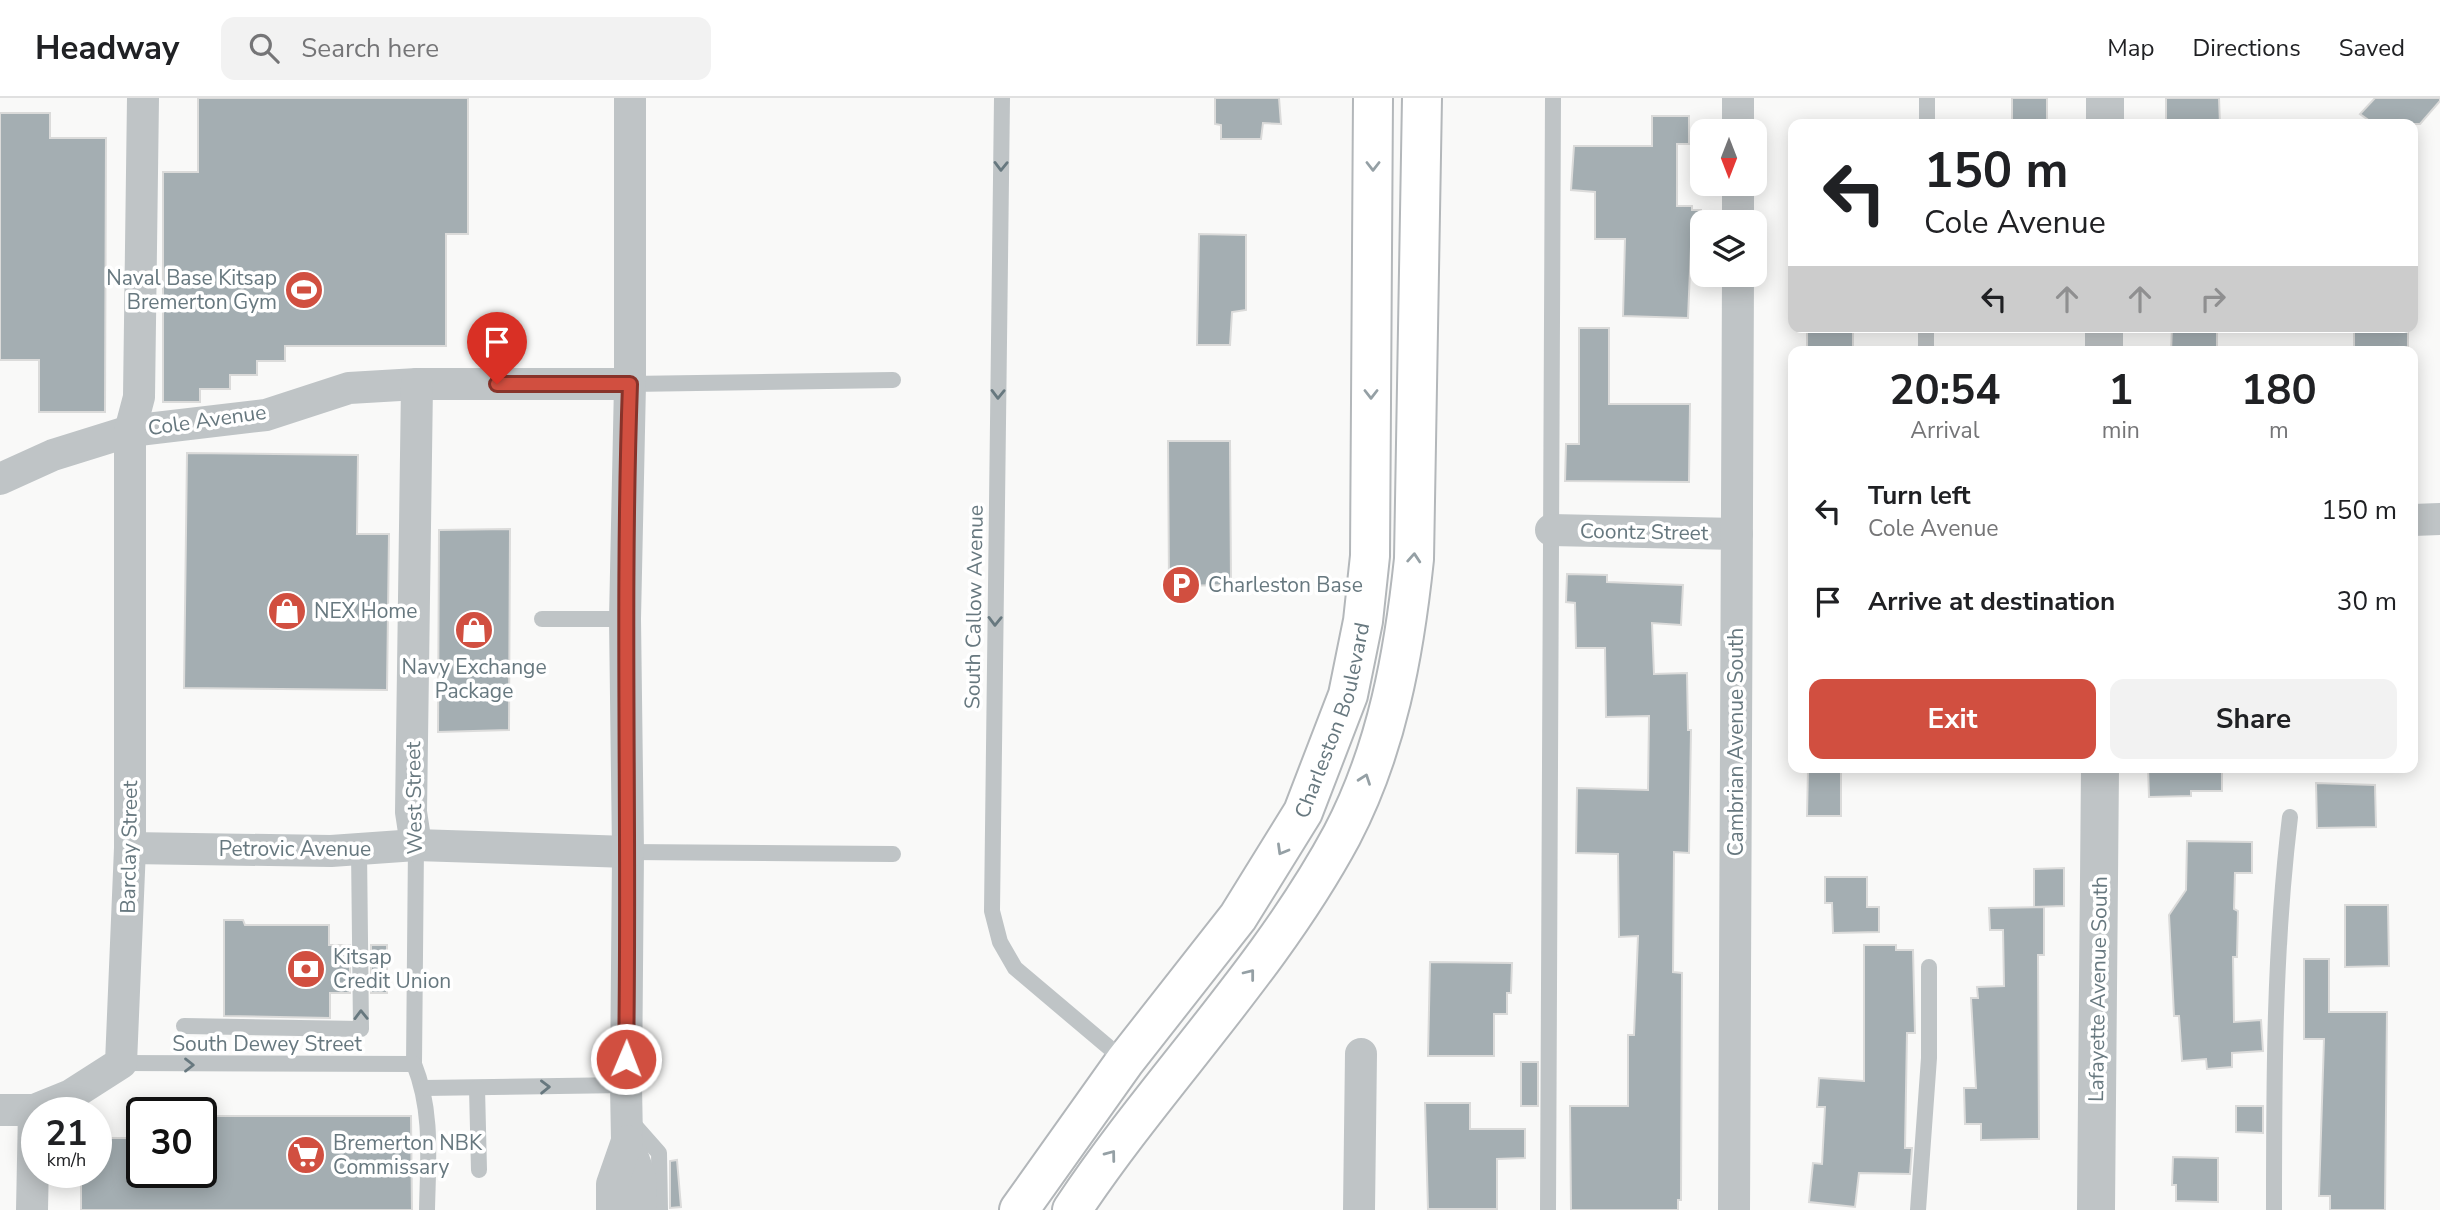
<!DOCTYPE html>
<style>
:root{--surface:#fff;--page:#f2f2f2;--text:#202124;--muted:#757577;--line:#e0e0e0;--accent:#d14f40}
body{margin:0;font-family:"Nunito Sans",sans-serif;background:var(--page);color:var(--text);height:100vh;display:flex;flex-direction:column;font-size:26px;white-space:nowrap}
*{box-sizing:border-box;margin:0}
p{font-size:23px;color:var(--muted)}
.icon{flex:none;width:38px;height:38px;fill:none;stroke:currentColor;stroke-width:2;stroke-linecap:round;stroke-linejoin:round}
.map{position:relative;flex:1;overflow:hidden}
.drawer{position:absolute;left:1788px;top:248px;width:630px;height:427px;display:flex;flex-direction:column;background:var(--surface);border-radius:14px;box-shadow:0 4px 18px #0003}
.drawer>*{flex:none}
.guide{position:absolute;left:1788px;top:21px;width:630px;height:214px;border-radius:14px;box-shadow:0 4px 18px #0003;background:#fff;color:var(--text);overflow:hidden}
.needle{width:46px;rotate:180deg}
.buttons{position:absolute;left:1690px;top:21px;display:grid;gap:14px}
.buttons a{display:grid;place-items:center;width:77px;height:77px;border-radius:14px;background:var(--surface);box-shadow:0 4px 18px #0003;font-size:35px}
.speed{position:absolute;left:21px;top:999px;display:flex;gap:14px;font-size:35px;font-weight:700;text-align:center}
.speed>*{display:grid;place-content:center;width:91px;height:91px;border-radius:50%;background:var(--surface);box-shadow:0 4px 18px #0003;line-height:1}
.speed small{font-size:18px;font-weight:400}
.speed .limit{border:4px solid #111;border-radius:10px;background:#fff;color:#111}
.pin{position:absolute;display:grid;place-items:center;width:60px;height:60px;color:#fff;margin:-72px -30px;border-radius:50% 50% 50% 0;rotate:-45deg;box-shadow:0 0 7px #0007}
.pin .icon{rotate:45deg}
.me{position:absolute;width:77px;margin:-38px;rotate:1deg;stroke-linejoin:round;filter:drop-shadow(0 0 5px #0008)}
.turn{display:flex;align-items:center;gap:24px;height:147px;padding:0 21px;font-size:32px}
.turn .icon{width:91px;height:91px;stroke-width:2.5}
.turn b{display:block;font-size:49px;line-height:60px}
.lanes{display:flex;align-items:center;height:66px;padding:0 21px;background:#0003;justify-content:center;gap:35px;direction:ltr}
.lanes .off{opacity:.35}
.eta{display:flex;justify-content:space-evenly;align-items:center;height:119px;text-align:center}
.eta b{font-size:42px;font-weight:700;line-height:49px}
.action{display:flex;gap:14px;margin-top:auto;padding:14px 21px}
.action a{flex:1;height:80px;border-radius:14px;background:var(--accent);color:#fff;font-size:28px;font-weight:700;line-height:80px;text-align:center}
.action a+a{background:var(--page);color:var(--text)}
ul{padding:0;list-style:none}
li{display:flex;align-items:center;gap:21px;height:91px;padding:0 21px}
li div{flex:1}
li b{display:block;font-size:26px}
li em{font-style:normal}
header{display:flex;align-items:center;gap:42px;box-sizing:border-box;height:98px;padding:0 35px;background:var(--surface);border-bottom:2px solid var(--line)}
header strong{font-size:33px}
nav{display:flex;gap:38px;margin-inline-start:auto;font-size:24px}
.search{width:490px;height:63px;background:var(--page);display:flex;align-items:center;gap:18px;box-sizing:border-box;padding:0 24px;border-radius:14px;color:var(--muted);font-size:26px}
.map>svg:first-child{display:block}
.building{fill:#a4aeb2;stroke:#dbdbda;stroke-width:2}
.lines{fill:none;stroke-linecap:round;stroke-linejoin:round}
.trunk-casing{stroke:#b3b7ba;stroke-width:42}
.service{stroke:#bfc4c6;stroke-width:16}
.minor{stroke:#bfc4c6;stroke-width:32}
.tertiary{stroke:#bfc4c6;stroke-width:38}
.trunk{stroke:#fff;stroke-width:38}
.oneway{stroke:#67787f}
.oneway2{stroke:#95a0a5}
.route-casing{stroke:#88332a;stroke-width:18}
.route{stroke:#d14f40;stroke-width:12}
.labels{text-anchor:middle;stroke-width:7;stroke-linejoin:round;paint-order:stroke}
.poi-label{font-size:21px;fill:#67787f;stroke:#fff;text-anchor:start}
.street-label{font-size:21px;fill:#67787f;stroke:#fff}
</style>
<header>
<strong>Headway</strong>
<div class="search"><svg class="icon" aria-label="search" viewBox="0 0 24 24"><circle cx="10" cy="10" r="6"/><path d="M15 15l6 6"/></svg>Search here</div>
<nav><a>Map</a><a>Directions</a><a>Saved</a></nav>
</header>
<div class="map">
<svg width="2440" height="1112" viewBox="0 0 2440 1112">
<rect width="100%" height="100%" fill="#f9f9f8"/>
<g class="building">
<path d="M198,0H468V136H446V248H285V263H257V277H230V291H200V304H163V74H198Z"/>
<path d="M1215,0H1279L1281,26L1263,25L1261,41H1221V27L1215,26Z"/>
<rect x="2012" y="0" width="35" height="26"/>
<path d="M2166,0H2219L2220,26H2166Z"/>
<path d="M2375,0H2440V3L2420,26H2374L2360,16Z"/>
<path d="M0,15H50V40H106L105,314H39V262H0Z"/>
<path d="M1652,18H1689V46H1677V108H1692V112H1701L1702,149H1691L1688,220L1623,218L1625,141H1595V94L1571,92L1574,48H1652Z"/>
<path d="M1199,136L1246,137V212L1232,214L1230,247H1197Z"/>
<rect x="1807" y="229" width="46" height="25"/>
<path d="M2172,229H2217V254H2171Z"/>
<path d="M1579,230H1609V306H1690L1689,384L1565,383L1566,346H1579Z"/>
<rect x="2354" y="231" width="54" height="23"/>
<path d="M1168,343H1230L1231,487L1169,488Z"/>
<path d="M187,355L358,357L357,436H389L387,592L184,590Z"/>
<path d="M510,431L509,632L438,634L439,432Z"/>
<path d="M1567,476L1607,477V484L1683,487L1681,527L1652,525L1654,576L1687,575L1688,632H1691L1689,755L1674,754L1673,874L1682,875L1681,1102H1678V1112H1571L1570,1008H1628V937H1634L1638,838L1619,839L1618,756L1576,755L1577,690L1648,692L1649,618L1606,619L1605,550H1576L1575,505L1566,504Z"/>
<path d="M1808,670H1841V718H1807Z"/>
<path d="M2148,670H2222V693H2191V698L2149,699Z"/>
<path d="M2316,685L2375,687L2376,729L2317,730Z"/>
<path d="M2187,743L2252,744V775H2235L2234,811L2238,813L2237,859H2233L2234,924L2261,922L2263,953L2232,955V969L2207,971L2206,961L2182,963L2179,918H2174L2169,817L2186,792Z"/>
<path d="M2064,770V808L2034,809V771Z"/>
<path d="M1825,779H1867V809H1879V834L1833,835L1832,805H1825Z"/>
<path d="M2345,807H2388L2389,868L2345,869Z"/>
<path d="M2044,809V857H2038L2039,1041L1981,1042V1026H1965L1964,990H1976L1971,900H1978L1977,889L2004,888L2003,832H1990L1989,810Z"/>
<path d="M224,822H243L245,827H329V847H350V895H330V920L224,918Z"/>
<rect x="371" y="847" width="16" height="48"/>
<path d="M1864,847H1896V852H1913L1915,935H1907L1905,1050H1912L1910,1076L1859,1075L1855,1109L1809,1104L1813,1065L1822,1066L1825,1009H1817L1819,980L1864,983Z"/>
<path d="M2304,861H2329V914H2387L2385,1112H2330V1098H2319L2324,941H2304Z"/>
<path d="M1430,864L1512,865L1511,895H1507V916H1494V958H1428Z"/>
<rect x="1521" y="964" width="17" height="44"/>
<path d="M1425,1005H1470V1031H1525V1060L1497,1061V1111H1428Z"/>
<path d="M2236,1008H2263V1035L2236,1034Z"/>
<path d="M201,1018H411L412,1112H81V1074H96V1040H142V1074H201Z"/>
<path d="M2173,1059L2218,1060V1104L2176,1103V1087H2172Z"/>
<path d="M677,1062L681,1109L670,1110V1063Z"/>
</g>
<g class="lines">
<defs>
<g id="trunk">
<path id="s1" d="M1019,1112L1125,963L1238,819L1303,714L1348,597L1363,523L1370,458L1373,0"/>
<path d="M1072,1112C1157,984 1269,873 1342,737C1387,651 1404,556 1414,461L1422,0"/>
</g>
</defs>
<use href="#trunk" class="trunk-casing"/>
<g class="service">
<path d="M1002,0L992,813L1000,844L1015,870L1125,963"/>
<path d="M1927,26V0"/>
<path d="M1926,254V229"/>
<path d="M630,286L893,282"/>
<path d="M542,521H625"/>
<path d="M416,747L414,966C433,1013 428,1062 427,1112"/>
<path d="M628,754L893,756"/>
<path d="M184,928L361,931L359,752"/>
<path d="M121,965L414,966"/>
<path d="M424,990L626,987"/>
<path d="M477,990L479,1072"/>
<path d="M629,1021L659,1055L660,1112"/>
<path d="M1548,1112L1553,0"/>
<path d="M1918,1112L1929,960V869"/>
<path d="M2274,1112C2274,980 2274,851 2290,719"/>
</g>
<g class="minor">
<path d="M630,0V286L625,521L628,754L626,987L627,1043L640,1079L641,1112"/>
<path d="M1738,33V0"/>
<path d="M1738,124V86"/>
<path d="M0,381L53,357L130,333L266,317L349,290L417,286H630"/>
<path d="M2413,422L2440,421"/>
<path d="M1551,432L1737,436"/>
<path d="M416,747L411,714L417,286"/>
<path d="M130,750L331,753L416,747L628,754"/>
<path d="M0,1012H34"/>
<path d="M32,1112L34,1012L71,997L121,965L130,750V333L139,299L143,0"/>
<path d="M612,1112V1086L627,1043"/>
<path d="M1359,1112L1361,956"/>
<path d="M1734,1112L1738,177"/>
</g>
<g class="tertiary">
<path d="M2105,26V0"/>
<path d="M2104,254V229"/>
<path d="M2096,1112L2100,670"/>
</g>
<use href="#trunk" class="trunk"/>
</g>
<defs><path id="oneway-chevron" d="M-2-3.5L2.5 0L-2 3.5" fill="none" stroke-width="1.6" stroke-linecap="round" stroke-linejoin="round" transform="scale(1.75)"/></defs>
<g class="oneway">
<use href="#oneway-chevron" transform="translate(1001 68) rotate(91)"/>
<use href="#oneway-chevron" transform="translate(998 296) rotate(91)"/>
<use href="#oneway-chevron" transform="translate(995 523) rotate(91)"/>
<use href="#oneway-chevron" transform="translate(361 917) rotate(-91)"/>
<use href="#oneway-chevron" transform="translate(189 967)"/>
<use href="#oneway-chevron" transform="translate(545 989) rotate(-1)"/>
</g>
<g class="oneway2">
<use href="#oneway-chevron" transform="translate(1373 68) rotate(90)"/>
<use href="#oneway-chevron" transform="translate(1371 296) rotate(90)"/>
<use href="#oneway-chevron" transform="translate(1414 460) rotate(-86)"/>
<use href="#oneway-chevron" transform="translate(1365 681) rotate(-70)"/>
<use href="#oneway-chevron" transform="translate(1282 752) rotate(120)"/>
<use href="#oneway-chevron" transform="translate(1250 876) rotate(-52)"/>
<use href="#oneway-chevron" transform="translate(1111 1057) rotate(-53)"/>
</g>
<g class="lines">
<defs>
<path id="route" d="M497,286H630C622,511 630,736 626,961"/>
</defs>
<use href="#route" class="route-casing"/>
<use href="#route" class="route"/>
</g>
<defs>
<symbol id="stadium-disc" viewBox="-11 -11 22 22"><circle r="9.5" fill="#d14f40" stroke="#fff"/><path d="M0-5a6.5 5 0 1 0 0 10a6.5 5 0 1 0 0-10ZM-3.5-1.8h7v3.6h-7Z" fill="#fff"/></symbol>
<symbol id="parking-disc" viewBox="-11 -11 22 22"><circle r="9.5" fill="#d14f40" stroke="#fff"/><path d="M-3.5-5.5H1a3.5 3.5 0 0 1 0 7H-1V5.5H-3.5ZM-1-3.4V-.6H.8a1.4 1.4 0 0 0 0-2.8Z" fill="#fff"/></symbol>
<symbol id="shop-disc" viewBox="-11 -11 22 22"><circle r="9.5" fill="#d14f40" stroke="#fff"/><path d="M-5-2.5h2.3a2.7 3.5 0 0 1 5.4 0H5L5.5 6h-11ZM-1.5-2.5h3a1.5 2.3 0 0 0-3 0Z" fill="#fff"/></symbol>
<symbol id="bank-disc" viewBox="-11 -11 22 22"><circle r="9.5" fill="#d14f40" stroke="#fff"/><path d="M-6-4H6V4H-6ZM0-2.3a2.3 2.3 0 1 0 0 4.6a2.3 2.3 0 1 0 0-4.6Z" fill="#fff"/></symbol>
<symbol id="supermarket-disc" viewBox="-11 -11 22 22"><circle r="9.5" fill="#d14f40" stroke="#fff"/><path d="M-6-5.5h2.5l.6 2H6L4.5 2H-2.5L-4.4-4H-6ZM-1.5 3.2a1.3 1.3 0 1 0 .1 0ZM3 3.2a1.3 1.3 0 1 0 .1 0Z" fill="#fff"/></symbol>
</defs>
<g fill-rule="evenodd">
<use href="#stadium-disc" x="282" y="170" width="44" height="44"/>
<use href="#parking-disc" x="1159" y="465" width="44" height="44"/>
<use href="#shop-disc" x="265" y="491" width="44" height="44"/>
<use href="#shop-disc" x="452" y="510" width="44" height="44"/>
<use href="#bank-disc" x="284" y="849" width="44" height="44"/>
<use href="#supermarket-disc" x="284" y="1035" width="44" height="44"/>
</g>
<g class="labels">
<g class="poi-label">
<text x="277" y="187" text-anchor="end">Naval Base Kitsap<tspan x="277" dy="24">Bremerton Gym</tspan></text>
<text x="1208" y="494">Charleston Base</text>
<text x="314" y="520">NEX Home</text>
<text x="474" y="576" text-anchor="middle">Navy Exchange<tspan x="474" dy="24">Package</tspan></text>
<text x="333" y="866">Kitsap<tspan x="333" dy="24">Credit Union</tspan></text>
<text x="333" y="1052">Bremerton NBK<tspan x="333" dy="24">Commissary</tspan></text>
</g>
<g class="street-label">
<text transform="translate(207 322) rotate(-8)" y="7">Cole Avenue</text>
<text transform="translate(1644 434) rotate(1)" y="7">Coontz Street</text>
<text transform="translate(974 509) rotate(-89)" y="7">South Callow Avenue</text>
<text dy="7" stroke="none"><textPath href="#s1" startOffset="586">Charleston Boulevard</textPath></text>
<text transform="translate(1736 644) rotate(-90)" y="7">Cambrian Avenue South</text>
<text transform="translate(414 700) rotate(-91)" y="7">West Street</text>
<text transform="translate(129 749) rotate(-89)" y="7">Barclay Street</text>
<text x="295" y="758">Petrovic Avenue</text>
<text transform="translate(2098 891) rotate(-89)" y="7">Lafayette Avenue South</text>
<text x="267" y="953">South Dewey Street</text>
</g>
</g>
</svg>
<div class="buttons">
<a><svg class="needle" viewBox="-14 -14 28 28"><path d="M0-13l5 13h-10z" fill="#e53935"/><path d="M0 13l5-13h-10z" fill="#757577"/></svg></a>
<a><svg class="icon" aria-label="layers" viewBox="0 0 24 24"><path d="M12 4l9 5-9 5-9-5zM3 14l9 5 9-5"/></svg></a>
</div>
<div class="speed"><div>21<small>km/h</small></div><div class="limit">30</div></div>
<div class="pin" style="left:497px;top:286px;background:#d93025"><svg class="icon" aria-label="arrive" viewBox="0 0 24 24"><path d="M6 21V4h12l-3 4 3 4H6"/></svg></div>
<svg class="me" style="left:626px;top:961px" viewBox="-20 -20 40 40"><circle r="17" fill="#d14f40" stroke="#fff" stroke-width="3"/><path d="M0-11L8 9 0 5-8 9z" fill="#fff"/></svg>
<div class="guide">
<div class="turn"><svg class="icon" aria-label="left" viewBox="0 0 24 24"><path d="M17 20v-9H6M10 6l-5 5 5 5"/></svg><div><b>150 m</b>Cole Avenue</div></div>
<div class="lanes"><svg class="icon" aria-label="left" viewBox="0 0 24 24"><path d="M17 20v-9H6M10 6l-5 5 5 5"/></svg><svg class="icon off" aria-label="ahead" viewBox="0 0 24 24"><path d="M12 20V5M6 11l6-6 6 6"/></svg><svg class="icon off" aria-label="ahead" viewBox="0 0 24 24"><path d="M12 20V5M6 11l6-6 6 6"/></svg><svg class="icon off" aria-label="right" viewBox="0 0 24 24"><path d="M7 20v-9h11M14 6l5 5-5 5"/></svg></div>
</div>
<section class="drawer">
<div class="eta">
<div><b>20:54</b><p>Arrival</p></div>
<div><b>1</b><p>min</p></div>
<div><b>180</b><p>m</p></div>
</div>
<ul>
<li><svg class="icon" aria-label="left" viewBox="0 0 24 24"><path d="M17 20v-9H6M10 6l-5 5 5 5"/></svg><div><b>Turn left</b><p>Cole Avenue</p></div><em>150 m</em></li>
<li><svg class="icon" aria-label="arrive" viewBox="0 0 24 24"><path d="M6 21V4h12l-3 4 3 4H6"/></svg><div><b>Arrive at destination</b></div><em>30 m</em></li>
</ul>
<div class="action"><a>Exit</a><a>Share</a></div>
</section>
</div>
